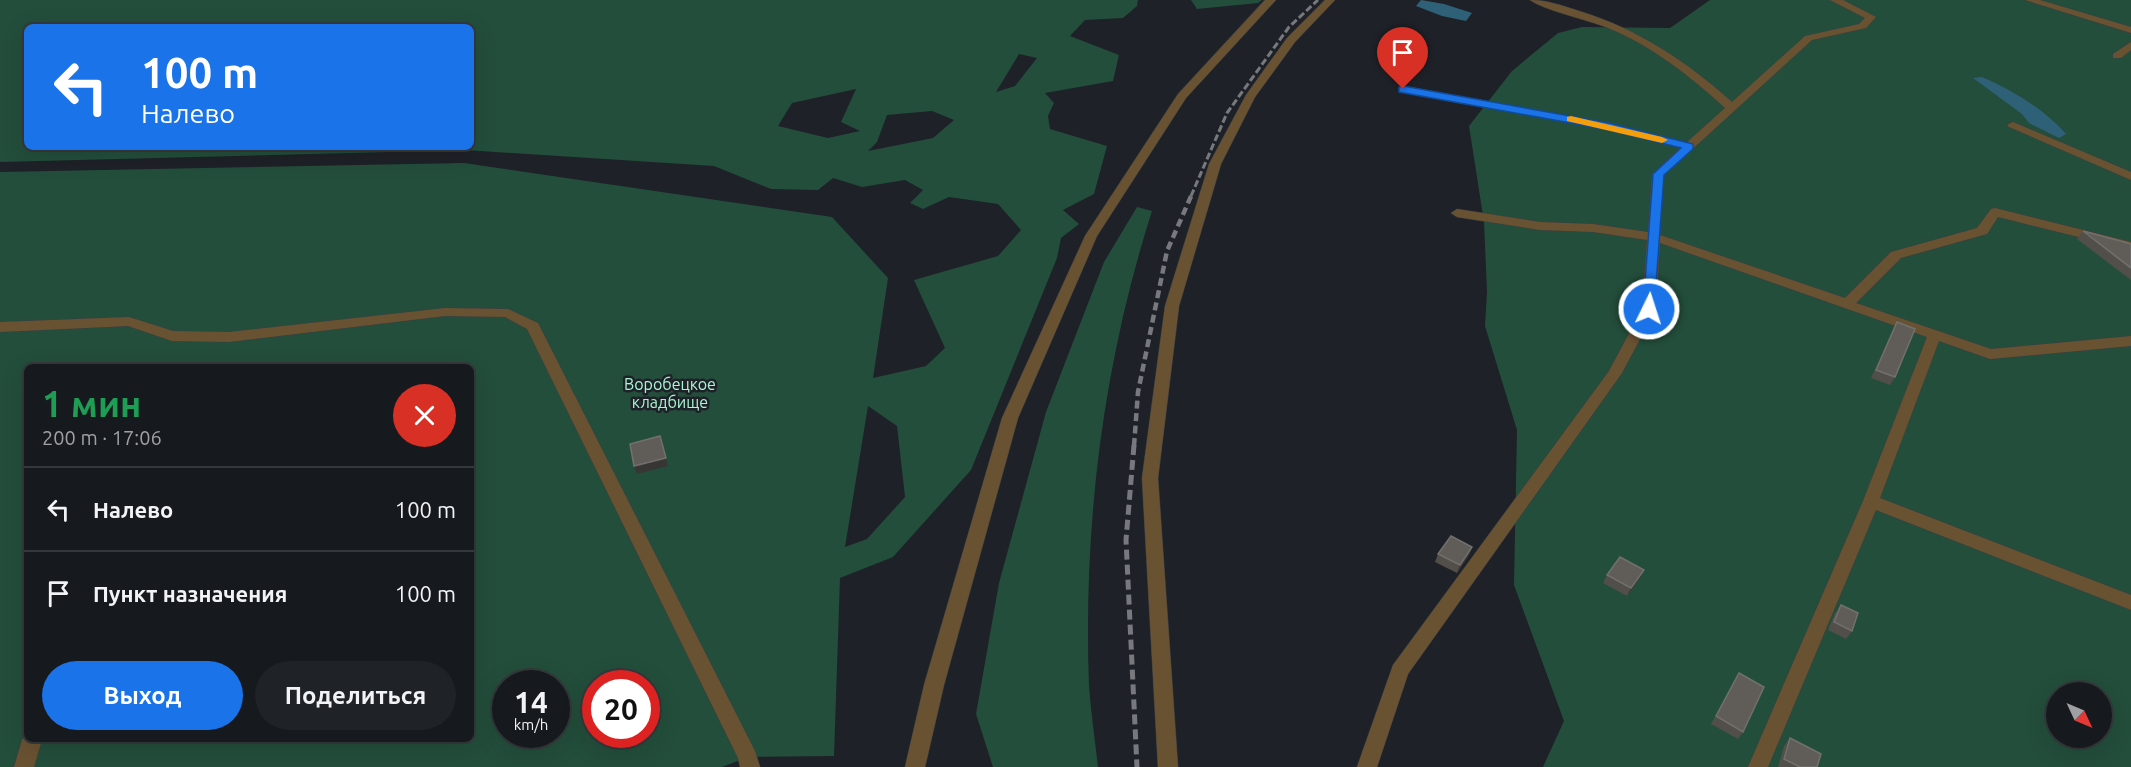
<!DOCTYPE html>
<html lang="ru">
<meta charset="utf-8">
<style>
:root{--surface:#16191d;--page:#1f2226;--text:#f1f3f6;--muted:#9ea0a4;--line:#35383b;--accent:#1a73e8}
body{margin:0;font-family:Ubuntu,sans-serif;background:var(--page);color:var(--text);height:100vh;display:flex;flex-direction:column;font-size:22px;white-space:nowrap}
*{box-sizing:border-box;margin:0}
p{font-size:20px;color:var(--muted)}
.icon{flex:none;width:33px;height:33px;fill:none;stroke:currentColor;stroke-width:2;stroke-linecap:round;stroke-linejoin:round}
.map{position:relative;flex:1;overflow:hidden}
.panel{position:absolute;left:24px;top:364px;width:450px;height:378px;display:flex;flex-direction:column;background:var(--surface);border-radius:9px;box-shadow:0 6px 24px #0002,0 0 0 2px var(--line)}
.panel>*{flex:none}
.guide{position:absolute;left:24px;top:24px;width:450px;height:126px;border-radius:9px;box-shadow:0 6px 24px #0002,0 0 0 2px var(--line);background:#1a73e8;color:#fff;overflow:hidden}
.needle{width:39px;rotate:134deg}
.fabs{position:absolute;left:2046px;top:682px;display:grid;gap:12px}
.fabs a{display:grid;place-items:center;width:66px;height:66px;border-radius:50%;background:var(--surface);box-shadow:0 6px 24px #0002,0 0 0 2px var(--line);font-size:30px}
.speed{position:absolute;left:492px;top:670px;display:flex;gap:12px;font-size:30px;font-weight:700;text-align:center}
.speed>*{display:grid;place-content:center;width:78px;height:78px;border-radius:50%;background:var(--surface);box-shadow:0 6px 24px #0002,0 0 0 2px var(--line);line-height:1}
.speed small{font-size:15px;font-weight:400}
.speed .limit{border:9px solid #d22;background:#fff;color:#111}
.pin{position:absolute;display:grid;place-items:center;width:51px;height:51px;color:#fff;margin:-62px -26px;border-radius:50% 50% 50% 0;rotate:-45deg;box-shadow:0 0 6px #0007}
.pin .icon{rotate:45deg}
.me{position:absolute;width:66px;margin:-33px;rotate:4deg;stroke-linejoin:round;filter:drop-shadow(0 0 4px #0008)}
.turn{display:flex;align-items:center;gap:21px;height:126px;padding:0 18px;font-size:27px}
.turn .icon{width:78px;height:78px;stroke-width:2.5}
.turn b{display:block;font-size:42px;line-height:51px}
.round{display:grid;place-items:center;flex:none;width:63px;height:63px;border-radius:32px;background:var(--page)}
.headline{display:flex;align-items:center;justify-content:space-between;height:102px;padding:0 18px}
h1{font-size:36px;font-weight:600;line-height:45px;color:#1e9e55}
.primary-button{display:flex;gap:12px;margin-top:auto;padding:12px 18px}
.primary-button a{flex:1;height:69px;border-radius:36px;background:var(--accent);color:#fff;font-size:24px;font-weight:600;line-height:69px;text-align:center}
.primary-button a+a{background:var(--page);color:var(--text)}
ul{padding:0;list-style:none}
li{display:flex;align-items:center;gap:18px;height:84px;padding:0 18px;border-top:2px solid var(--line)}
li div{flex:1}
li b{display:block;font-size:22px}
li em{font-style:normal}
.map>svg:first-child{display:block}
.green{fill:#234e3b;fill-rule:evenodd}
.water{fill:#2e6177}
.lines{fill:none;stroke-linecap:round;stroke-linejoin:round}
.lane-casing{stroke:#3b3e44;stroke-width:1}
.street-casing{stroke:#3b3e44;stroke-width:1}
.lane{fill:#695232;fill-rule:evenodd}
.street{fill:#695232;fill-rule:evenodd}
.rail-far2{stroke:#77797e;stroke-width:3;stroke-dasharray:7 3;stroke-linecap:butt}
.rail-far1{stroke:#77797e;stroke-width:4.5;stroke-dasharray:8 4.5;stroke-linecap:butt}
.rail{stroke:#77797e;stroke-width:5;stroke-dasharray:10 5;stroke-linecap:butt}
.wall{fill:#524e49}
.shaded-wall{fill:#373635}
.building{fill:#605d59;stroke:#72706d;stroke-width:1.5}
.route{fill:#1a73e8;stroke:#114b97;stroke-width:1.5}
.slow{fill:#f59e0b}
.labels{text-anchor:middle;stroke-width:5;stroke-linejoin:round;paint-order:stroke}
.park-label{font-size:16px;fill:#a7f7d1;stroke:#1e2127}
</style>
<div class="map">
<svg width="2131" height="767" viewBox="0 0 2131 767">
<rect width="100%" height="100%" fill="#1e2127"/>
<g class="green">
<path d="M0,0H1138L1137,6L1123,18L1085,20L1070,36L1119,55L1113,81L1045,93L1054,103L1048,116L1050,129L1107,146L1094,194L1063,210L1079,224L1061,238L1057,258L971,470L893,557L840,578L834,756L748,757L722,767H0V172L464,163L832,217L888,278L873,378L926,366L945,348L914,280L998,256L1021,230L998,204L949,197L923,209L910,203L923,190L905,180L862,187L833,178L818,190L771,189L714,166L465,150L0,162ZM27,27H471V147H27ZM1019,54L1037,58L1015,86L996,92ZM856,89L841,122L860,131L828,138L778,126L792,103ZM932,111L954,120L933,138L868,151L877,142L887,115ZM27,368H471V740H27ZM868,406L897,426L905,497L867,539L845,547ZM506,684H556V735H506ZM596,684H646V735H596Z"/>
<path d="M1191,0H1262L1258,3L1197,9Z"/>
<path d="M1710,0H2131V767H1543L1564,721L1514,585L1517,430L1485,326L1487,292L1484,222L1469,126L1512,71L1558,33L1582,27L1670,28ZM2056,693H2102V738H2056Z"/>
<path d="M1137,207L1152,211C1103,364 1083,525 1089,686C1091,713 1095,740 1098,767H993L976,714L999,583L1046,412L1104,262Z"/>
</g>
<g class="water">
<path d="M1421,0L1444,4L1472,13L1466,21L1442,16L1416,6Z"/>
<path d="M1982,77C2012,90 2044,109 2066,134L2059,138L2029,123L2022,114L1973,78Z"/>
</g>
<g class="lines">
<defs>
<g id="lane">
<path d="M1530,0C1548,0 1563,6 1579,11C1638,29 1686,61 1732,102L1805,36L1859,24L1865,18L1830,0H1843L1876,17L1866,28L1812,40L1664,175L1660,235L1845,298L1891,252L1977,228L1991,209L1995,208L2131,242V250L1998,217L1987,234L1901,258L1856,303L1991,349L2131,336V346L1990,359L1939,341L1880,498L2131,595V610L1876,510L1768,767H1748L1863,501L1927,337L1660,243L1656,309L1622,373L1408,674L1377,767H1357L1393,665L1609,371L1642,309L1647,240L1593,232L1540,230L1457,217L1451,213L1457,209L1540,222L1593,224L1648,232L1652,174L1680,148L1609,130L1403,92L1398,89L1403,86L1609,124L1686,143L1725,108C1690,76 1652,46 1608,28C1589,20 1543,10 1530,0Z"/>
<path d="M2025,0H2040L2131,27V33Z"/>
<path d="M2131,42V50L2121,58H2113V54Z"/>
<path d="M2013,122L2131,172V180L2009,127L2007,125Z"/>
<path d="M445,308L508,309L538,323L755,751L760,767H740L738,758L527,329L505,317L445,316L229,342L172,341L128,326L0,332V322L129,317L173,331L229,332Z"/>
<path d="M27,733V740H42L34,767H14L22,740Z"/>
</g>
<g id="street">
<path d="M1265,0H1276L1186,98L1097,236L1018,418L944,685L925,767H905L924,685L1002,418L1085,236L1178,94Z"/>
<path d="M1325,0H1335L1295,42L1255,97L1221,164L1179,306L1158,478L1178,767H1158L1142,478L1165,306L1209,164L1246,95L1287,38Z"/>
</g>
</defs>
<use href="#lane" class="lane-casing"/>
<use href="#street" class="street-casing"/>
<use href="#lane" class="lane"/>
<use href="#street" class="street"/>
<path class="rail-far2" d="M1191,196L1227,113L1289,27L1318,0"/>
<path class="rail-far1" d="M1134,446L1138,392L1167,251L1192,194"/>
<path class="rail" d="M1134,445L1126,540L1137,767"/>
</g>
<g class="wall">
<path d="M2083,231L2131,244V280L2077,239Z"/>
<path d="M1897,322L1895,377L1890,385L1871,378L1893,330Z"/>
<path d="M1472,547L1469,555L1457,573L1435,562L1438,554Z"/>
<path d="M1644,570L1640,578L1627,596L1603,583L1607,575Z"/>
<path d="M1841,605L1852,631L1846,639L1828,630L1835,613Z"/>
<path d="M1739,673L1743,732L1738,739L1711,724Z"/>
<path d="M1790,738L1817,767H1778L1784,746Z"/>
</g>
<g class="shaded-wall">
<path d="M660,436L668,466L637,474L634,466Z"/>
<path d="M1472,547L1469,555L1457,573L1460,565Z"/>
<path d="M1644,570L1640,578L1627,596L1631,588Z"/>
</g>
<g class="building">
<path d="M2083,231L2128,243L2131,244V268Z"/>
<path d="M1897,322L1915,329L1895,377L1876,370Z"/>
<path d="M660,436L666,458L634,466L630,444Z"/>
<path d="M1451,536L1472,547L1460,565L1438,554Z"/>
<path d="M1620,557L1644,570L1631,588L1607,575Z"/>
<path d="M1841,605L1858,613L1852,631L1834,622Z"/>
<path d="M1739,673L1764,687L1743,732L1716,716Z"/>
<path d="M1790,738L1821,754L1817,767H1800L1784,759Z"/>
</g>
<path class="route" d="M1403,86L1609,123L1693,144V149L1664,175L1654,312L1649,313L1643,309L1653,174L1681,148L1609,130L1399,92V87Z"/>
<path class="slow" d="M1571,116L1662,137L1668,140L1662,143L1567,121V117Z"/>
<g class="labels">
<g class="park-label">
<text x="670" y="390">Воробецкое<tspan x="670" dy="18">кладбище</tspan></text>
</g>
</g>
</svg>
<div class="fabs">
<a><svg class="needle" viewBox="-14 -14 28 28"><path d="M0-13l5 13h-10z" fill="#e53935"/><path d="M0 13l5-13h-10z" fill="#9ea0a4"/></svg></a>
</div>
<div class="speed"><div>14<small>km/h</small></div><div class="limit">20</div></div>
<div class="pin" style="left:1403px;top:89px;background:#d93025"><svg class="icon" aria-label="arrive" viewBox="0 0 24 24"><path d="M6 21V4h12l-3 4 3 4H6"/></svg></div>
<svg class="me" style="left:1649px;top:309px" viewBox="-20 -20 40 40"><circle r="17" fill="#1a73e8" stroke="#fff" stroke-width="3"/><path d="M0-11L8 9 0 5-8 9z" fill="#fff"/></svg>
<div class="guide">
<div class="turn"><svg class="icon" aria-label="left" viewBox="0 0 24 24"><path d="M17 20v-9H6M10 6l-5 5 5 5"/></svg><div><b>100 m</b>Налево</div></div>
</div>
<section class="panel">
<div class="headline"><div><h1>1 мин</h1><p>200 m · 17:06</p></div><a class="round" style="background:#d93025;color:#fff"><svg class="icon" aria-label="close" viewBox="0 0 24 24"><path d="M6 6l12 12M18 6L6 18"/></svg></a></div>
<ul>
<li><svg class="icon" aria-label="left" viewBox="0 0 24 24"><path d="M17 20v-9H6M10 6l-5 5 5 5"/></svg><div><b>Налево</b></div><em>100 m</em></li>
<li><svg class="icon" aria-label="arrive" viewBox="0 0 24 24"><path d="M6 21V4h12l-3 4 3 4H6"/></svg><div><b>Пункт назначения</b></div><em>100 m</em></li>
</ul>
<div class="primary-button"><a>Выход</a><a>Поделиться</a></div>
</section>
</div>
